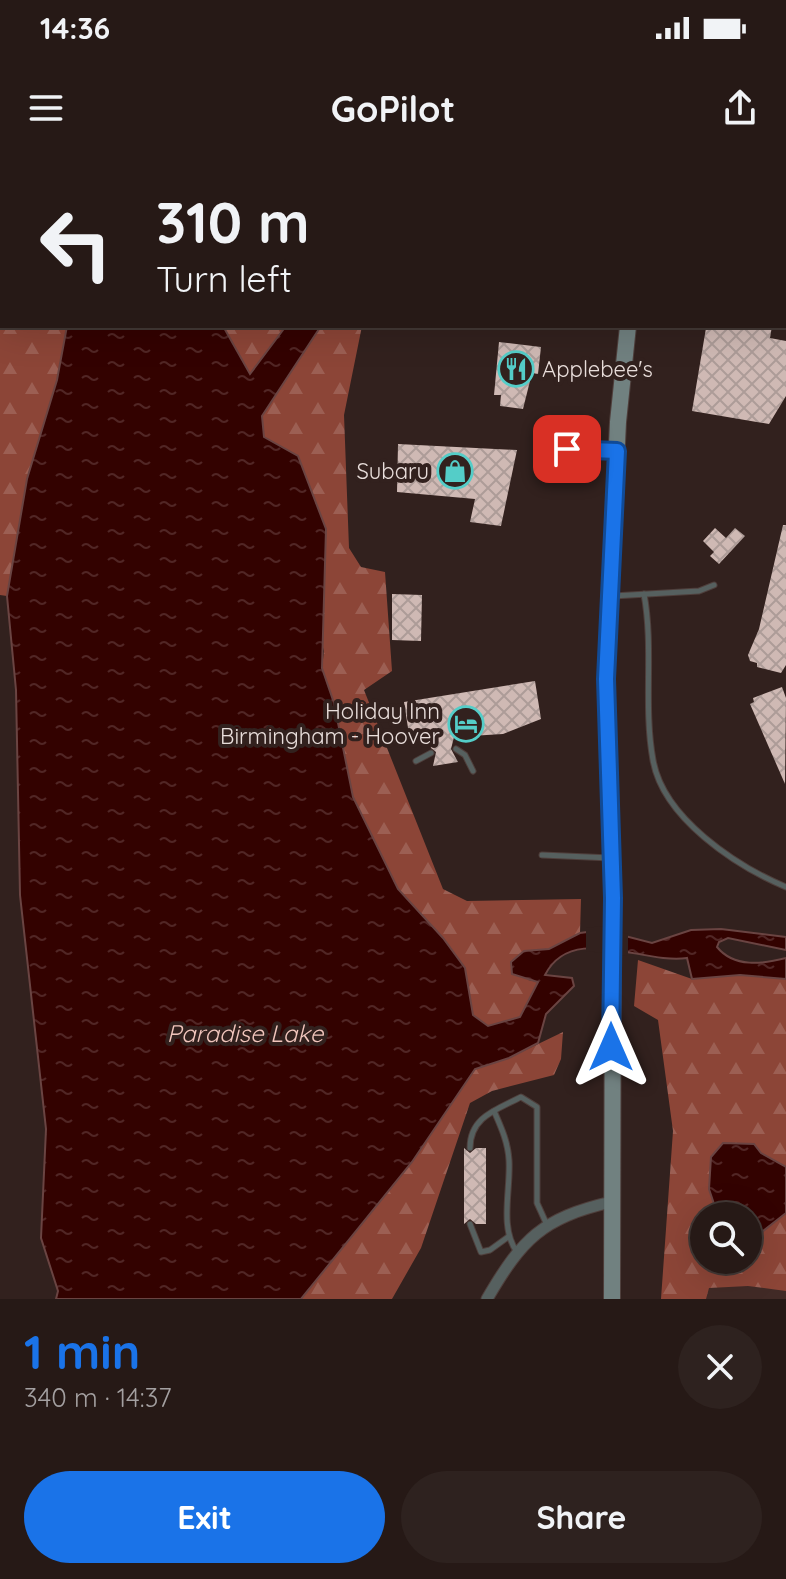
<!DOCTYPE html>
<meta charset="utf-8">
<style>
:root{--surface:#261916;--page:#2e221f;--text:#f1f3f6;--muted:#a4a0a1;--line:#423835;--accent:#1a73e8}
body{margin:0;font-family:Quicksand,sans-serif;background:var(--page);color:var(--text);height:100vh;display:flex;flex-direction:column;font-size:30px;white-space:nowrap}
*{box-sizing:border-box;margin:0}
p{font-size:26px;color:var(--muted)}
.icon{flex:none;width:44px;height:44px;fill:none;stroke:currentColor;stroke-width:2;stroke-linecap:round;stroke-linejoin:round}
.map{position:relative;height:1139px;overflow:hidden}
.panel{display:flex;flex-direction:column;background:var(--surface);flex:1}
.panel>*{flex:none}
.hud{position:absolute;left:0px;top:0px;width:786px;height:168px;box-shadow:0 8px 32px #0002,0 0 0 2px var(--line);background:#261916;color:var(--text);overflow:hidden}
.fabs{position:absolute;left:690px;top:1042px;display:grid;gap:16px}
.fabs a{display:grid;place-items:center;width:72px;height:72px;border-radius:50%;background:var(--surface);box-shadow:0 8px 32px #0002,0 0 0 2px var(--line);font-size:40px}
.pin{position:absolute;display:grid;place-items:center;width:68px;height:68px;color:#fff;margin:-34px;border-radius:16px;box-shadow:0 4px 12px #0006}
.me{position:absolute;width:88px;margin:-44px;rotate:0deg;stroke-linejoin:round;filter:drop-shadow(0 0 6px #0008)}
.turn{display:flex;align-items:center;gap:28px;height:168px;padding:0 24px;font-size:36px}
.turn .icon{width:104px;height:104px;stroke-width:2.5}
.turn b{display:block;font-size:56px;line-height:68px}
.round{display:grid;place-items:center;flex:none;width:84px;height:84px;border-radius:42px;background:var(--page)}
.overview{display:flex;align-items:center;justify-content:space-between;height:136px;padding:0 24px}
h1{font-size:48px;font-weight:800;line-height:60px;color:var(--accent)}
.primary-button{display:flex;gap:16px;margin-top:auto;padding:16px 24px}
.primary-button a{flex:1;height:92px;border-radius:48px;background:var(--accent);color:#fff;font-size:32px;font-weight:800;line-height:92px;text-align:center}
.primary-button a+a{background:var(--page);color:var(--text)}
.status{display:flex;justify-content:space-between;align-items:center;height:56px;padding:0 40px;background:var(--surface);direction:ltr}
.status svg{height:22px;fill:currentColor}
header{display:flex;justify-content:space-between;align-items:center;height:104px;padding:0 24px;background:var(--surface);font-size:36px;font-weight:800}
.map>svg:first-child{display:block}
.built{fill:#412a26}
.forest{fill:url(#forest-firs);fill-rule:evenodd}
.water{fill:url(#water-ripples);stroke:#6a4442;stroke-width:2}
.pier{fill:#32211e}
.building{fill:url(#building-cross-hatch)}
.lines{fill:none;stroke-linecap:round;stroke-linejoin:round}
.lane-casing{stroke:#4f3f3c;stroke-width:7}
.street-casing{stroke:#4f3f3c;stroke-width:13}
.secondary-casing{stroke:#4f3f3c;stroke-width:18}
.lane{stroke:#56605f;stroke-width:5}
.street{stroke:#56605f;stroke-width:11}
.secondary{stroke:#718180;stroke-width:16}
.route-casing{stroke:#114b97;stroke-width:20}
.route{stroke:#1a73e8;stroke-width:14}
.labels{text-anchor:middle;stroke-width:8;stroke-linejoin:round;paint-order:stroke}
.poi-label{font-size:22px;fill:#e9dedb;stroke:#32211e;text-anchor:end}
.water-label{font-size:24px;font-style:italic;fill:#f1c5bc;stroke:#32211e}
</style>
<div class="status"><b>14:36</b><svg viewBox="0 0 49 12"><path d="M0 12V9h3v3zM5 12V6h3v6zM10 12V3h3v9zM15 12V0h3v12zM26 1h20v11H26zM47 4h2v5h-2z"/></svg></div>
<header><svg class="icon" aria-label="menu" viewBox="0 0 24 24"><path d="M4 6h16M4 12h16M4 18h16"/></svg>GoPilot<svg class="icon" aria-label="share" viewBox="0 0 24 24"><path d="M12 15V3M7 8l5-5 5 5M5 13v7h14v-7"/></svg></header>
<div class="map">
<svg width="786" height="1139" viewBox="0 0 786 1139">
<defs>
<pattern id="forest-firs" width="22" height="20" patternUnits="userSpaceOnUse" patternTransform="scale(2)"><rect width="22" height="20" fill="#8c4537"/><path d="M5 1l3.5 6h-7zM16 11l3.5 6h-7z" fill="#9c5f53"/></pattern>
<pattern id="water-ripples" width="26" height="14" patternUnits="userSpaceOnUse" patternTransform="scale(2)"><rect width="26" height="14" fill="#330200"/><path d="M2 4q2-2 4 0t4 0M15 11q2-2 4 0t4 0" fill="none" stroke="#512625"/></pattern>
<pattern id="building-cross-hatch" width="8" height="8" patternUnits="userSpaceOnUse" patternTransform="scale(2)"><rect width="8" height="8" fill="#cfb9b4"/><path d="M0 0l8 8M0 8l8-8" fill="none" stroke="#ad9c98"/></pattern>
</defs>
<rect width="100%" height="100%" fill="#32211e"/>
<path class="built" d="M704,1100L786,1108V1139H677Z"/>
<g class="forest">
<path d="M0,0L85,2H2V166H67L57,220L27,319L7,436L0,435Z"/>
<path d="M223,166H286L250,215Z"/>
<path d="M321,166H362L344,255L349,388L361,407L385,412L392,511L364,530L443,729L467,741L581,739L580,773L549,789L524,791L528,820L539,822L521,857L488,866L473,855L465,808L443,778L398,729L353,637L334,543L322,508L324,491L264,277L262,256Z"/>
<path d="M638,800L692,819L740,815L786,819V1131L748,1126L709,1128L706,1139H661L673,971L658,860L634,846ZM704,1056H748V1100H704Z"/>
<path d="M563,872L561,899L554,915L492,931L470,943L421,1088L392,1139H301L412,1002L475,909L509,898Z"/>
</g>
<g class="water">
<path d="M67,166H223L250,214L286,166H321L262,256L264,277L298,296L326,369L322,508L334,543L353,637L398,729L443,778L465,808L473,855L488,866L520,857L538,822L512,814L511,802L524,791L549,789L580,773L602,770L652,783L691,770L721,769L786,777V790L728,778L719,782L717,787C734,808 763,804 786,798V819L740,815L692,819L687,798C644,805 572,762 545,815L572,818L574,826L546,854L538,883L509,898L475,909L412,1002L301,1139H56L58,1131L41,1078L46,969L20,735L16,530L7,436L27,319L57,220Z"/>
<path d="M723,983L754,984L761,993L786,1007V1053L758,1075L748,1072V1056H708L714,1044L709,1029L711,997Z"/>
</g>
<path class="pier" d="M602,766L628,774V796L586,791V768Z"/>
<g class="building">
<path d="M712,166H772L770,178L786,181V236L769,264L692,251L706,168Z"/>
<path d="M499,182L541,187L538,214L532,213L523,249L500,246L501,235H494Z"/>
<path d="M398,284L517,290L501,366L470,362L475,339L397,332Z"/>
<path d="M783,365H786V505L781,513L757,507V503L750,501L748,495L759,469Z"/>
<path d="M715,368L726,378L735,368L745,376L719,404L710,396L714,392L703,381Z"/>
<path d="M392,434L422,435L421,481L392,480Z"/>
<path d="M535,521L541,559L503,574L454,577L451,589L458,602L433,606L436,592L431,588L429,578L410,581L404,542Z"/>
<path d="M782,527L786,538L785,624L750,544L754,542L753,538Z"/>
<path d="M464,988L470,993L476,988H486V1064H476L470,1059L464,1064Z"/>
</g>
<g class="lines">
<defs>
<g id="lane">
<path d="M542,287L612,291"/>
<path d="M644,434C654,489 643,545 653,600C663,658 736,706 786,727"/>
<path d="M613,436L699,431L714,425"/>
<path d="M456,589L465,595L473,611"/>
<path d="M416,601L431,593"/>
<path d="M542,695L611,698"/>
<path d="M494,951C501,967 508,982 509,1000C511,1029 499,1068 517,1092"/>
<path d="M470,988C470,957 496,950 521,937L537,947V1043L547,1065"/>
<path d="M470,1064L481,1092L490,1090L508,1077"/>
</g>
<g id="street">
<path d="M784,80H786"/>
<path d="M487,1139C522,1079 542,1058 611,1042"/>
</g>
<g id="secondary">
<path d="M648,2V0"/>
<path d="M612,1139L613,738L606,519L618,262L628,166"/>
</g>
</defs>
<use href="#lane" class="lane-casing"/>
<use href="#street" class="street-casing"/>
<use href="#secondary" class="secondary-casing"/>
<use href="#lane" class="lane"/>
<use href="#street" class="street"/>
<use href="#secondary" class="secondary"/>
</g>
<g class="lines">
<defs>
<path id="route" d="M567,289L617,291L606,519L613,738L611,887"/>
</defs>
<use href="#route" class="route-casing"/>
<use href="#route" class="route"/>
</g>
<defs>
<symbol id="restaurant-ring" viewBox="-11 -11 22 22"><circle r="9.5" fill="#32211e" stroke="#54cdc8" stroke-width="1.5"/><path d="M-5-6h1v4h1v-4h1v4h1v-4h1v5L-1.5 .5V6h-2V.5L-5-1ZM5-6V6H3V1.5H1.5Q1.5-4 5-6Z" fill="#54cdc8"/></symbol>
<symbol id="shop-ring" viewBox="-11 -11 22 22"><circle r="9.5" fill="#32211e" stroke="#54cdc8" stroke-width="1.5"/><path d="M-5-2.5h2.3a2.7 3.5 0 0 1 5.4 0H5L5.5 6h-11ZM-1.5-2.5h3a1.5 2.3 0 0 0-3 0Z" fill="#54cdc8"/></symbol>
<symbol id="hotel-ring" viewBox="-11 -11 22 22"><circle r="9.5" fill="#32211e" stroke="#54cdc8" stroke-width="1.5"/><path d="M-6-4.5h1.5V1H6V5H4.5V3h-9V5H-6ZM-4 0a1.8 1.8 0 1 1 3.6 0ZM.5 0V-2.5h3Q6-2.5 6 0Z" fill="#54cdc8"/></symbol>
</defs>
<g fill-rule="evenodd">
<use href="#restaurant-ring" x="496" y="189" width="40" height="40"/>
<use href="#shop-ring" x="435" y="291" width="40" height="40"/>
<use href="#hotel-ring" x="446" y="544" width="40" height="40"/>
</g>
<g class="labels">
<g class="poi-label">
<text x="542" y="217" text-anchor="start">Applebee's</text>
<text x="429" y="319">Subaru</text>
<text x="440" y="559">Holiday Inn<tspan x="440" dy="25">Birmingham - Hoover</tspan></text>
</g>
<g class="water-label">
<text x="245" y="882">Paradise Lake</text>
</g>
</g>
</svg>
<div class="fabs">
<a><svg class="icon" aria-label="search" viewBox="0 0 24 24"><circle cx="10" cy="10" r="6"/><path d="M15 15l6 6"/></svg></a>
</div>
<div class="pin" style="left:567px;top:289px;background:#d93025"><svg class="icon" aria-label="arrive" viewBox="0 0 24 24"><path d="M6 21V4h12l-3 4 3 4H6"/></svg></div>
<svg class="me" style="left:611px;top:887px" viewBox="-20 -20 40 40"><path d="M0-17L14 15 0 8-14 15z" fill="#1a73e8" stroke="#fff" stroke-width="4"/></svg>
<div class="hud">
<div class="turn"><svg class="icon" aria-label="left" viewBox="0 0 24 24"><path d="M17 20v-9H6M10 6l-5 5 5 5"/></svg><div><b>310 m</b>Turn left</div></div>
</div>
</div>
<section class="panel">
<div class="overview"><div><h1>1 min</h1><p>340 m · 14:37</p></div><a class="round"><svg class="icon" aria-label="close" viewBox="0 0 24 24"><path d="M6 6l12 12M18 6L6 18"/></svg></a></div>
<div class="primary-button"><a>Exit</a><a>Share</a></div>
</section>
